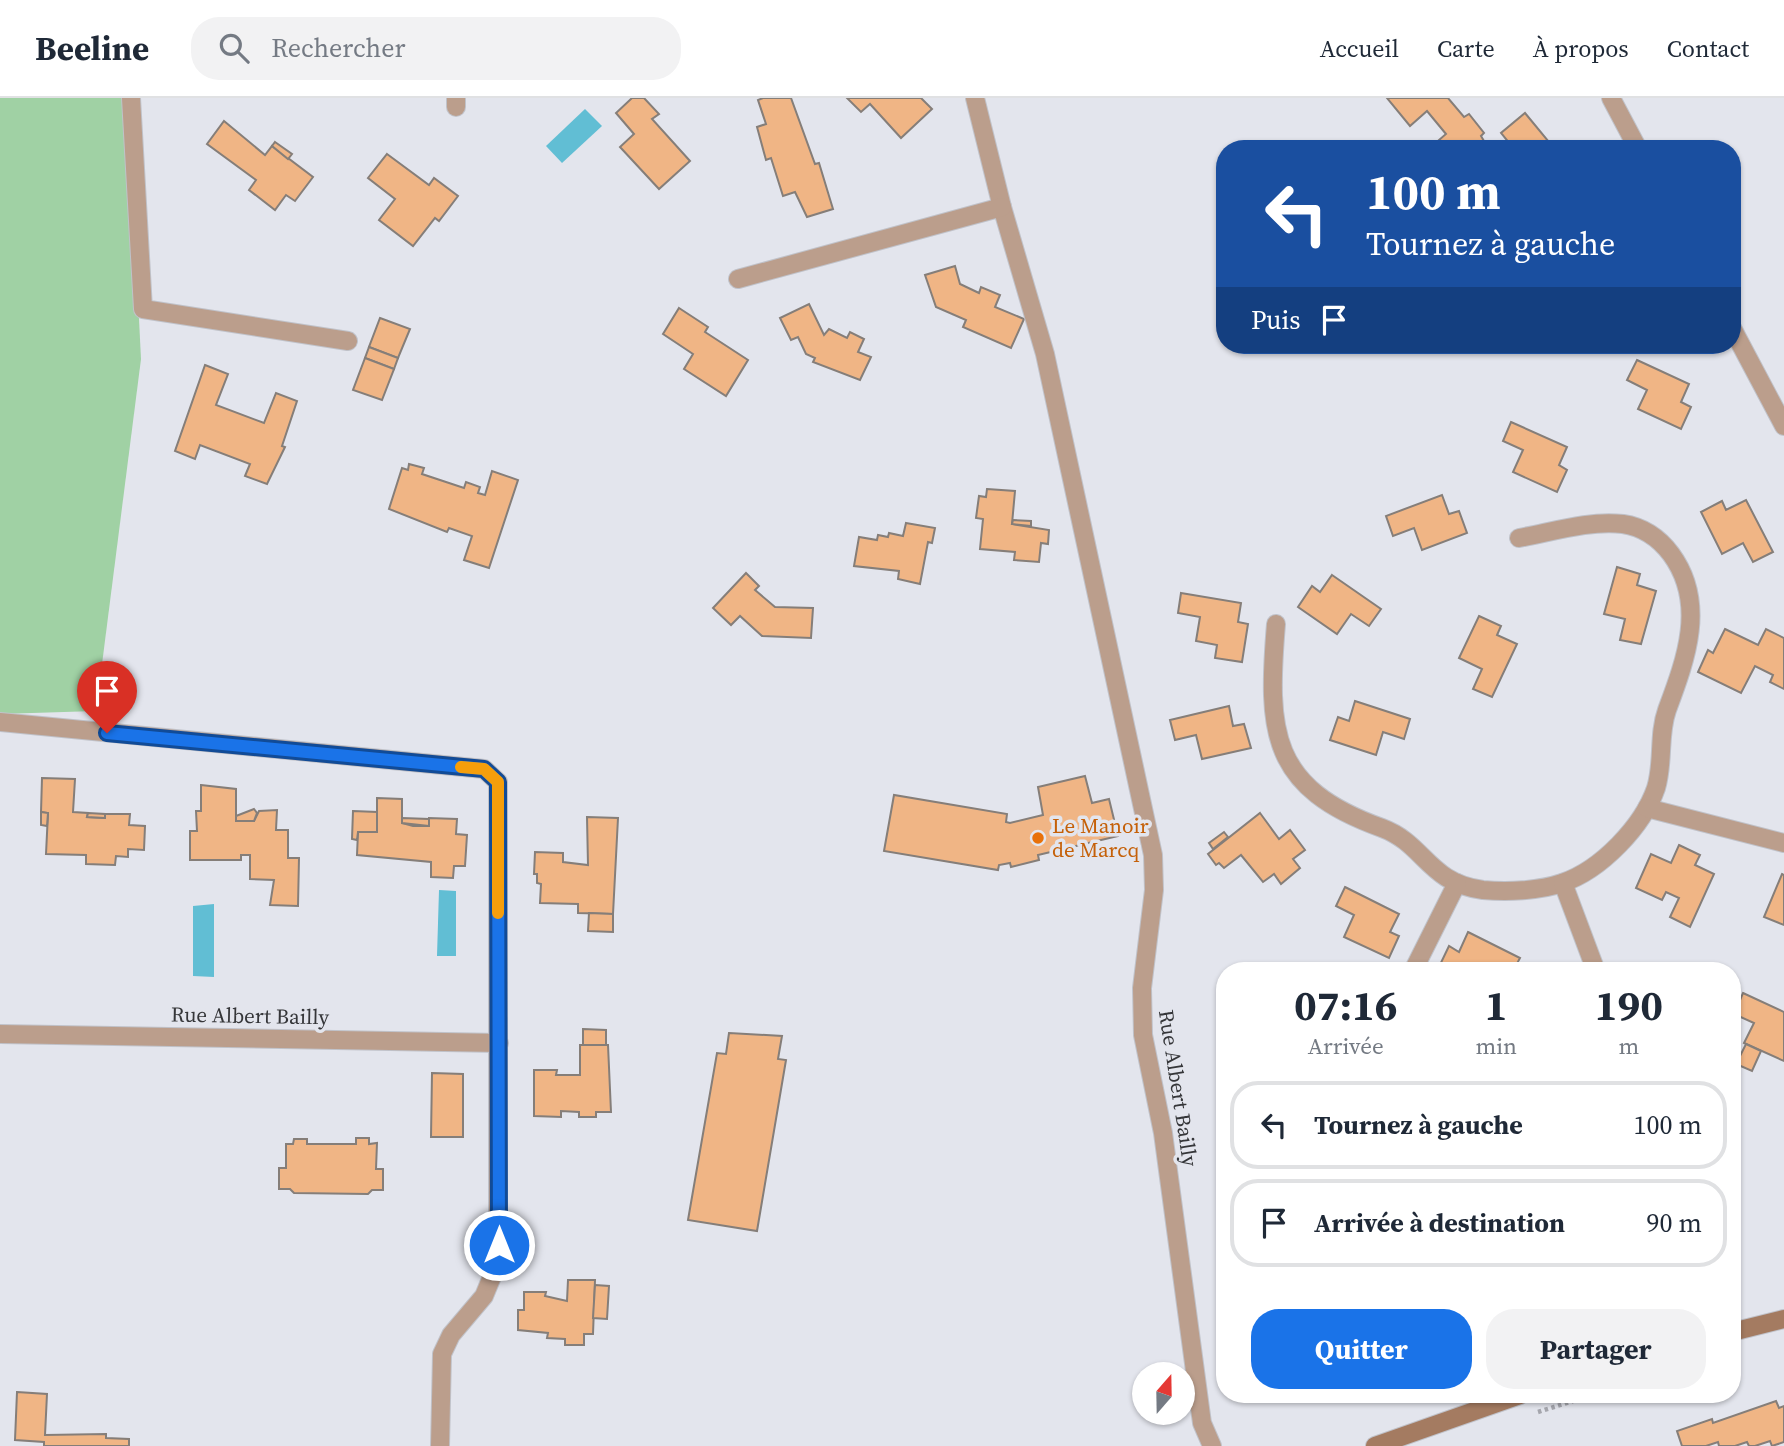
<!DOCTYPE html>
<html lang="fr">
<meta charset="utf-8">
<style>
:root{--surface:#fff;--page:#f2f2f3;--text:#1f2937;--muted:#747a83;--line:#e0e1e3;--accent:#1a73e8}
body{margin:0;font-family:"Source Serif 4",serif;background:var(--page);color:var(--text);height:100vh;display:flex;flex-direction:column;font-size:26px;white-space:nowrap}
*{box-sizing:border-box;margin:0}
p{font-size:23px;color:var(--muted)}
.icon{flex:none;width:38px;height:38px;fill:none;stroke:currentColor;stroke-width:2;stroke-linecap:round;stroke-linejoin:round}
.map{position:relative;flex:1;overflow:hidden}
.side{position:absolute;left:1216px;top:864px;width:525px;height:441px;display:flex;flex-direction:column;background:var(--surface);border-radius:28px;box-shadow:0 2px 5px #0004}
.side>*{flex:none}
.guide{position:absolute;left:1216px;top:42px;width:525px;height:214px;border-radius:28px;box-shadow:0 2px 5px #0004;background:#1a4fa0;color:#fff;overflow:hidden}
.needle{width:46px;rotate:20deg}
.buttons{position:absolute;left:1132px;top:1264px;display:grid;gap:14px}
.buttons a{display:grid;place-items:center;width:63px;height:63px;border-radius:50%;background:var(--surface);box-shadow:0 2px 5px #0004;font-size:35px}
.pin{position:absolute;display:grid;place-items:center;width:60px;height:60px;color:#fff;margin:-72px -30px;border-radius:50% 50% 50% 0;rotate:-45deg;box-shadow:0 0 7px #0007}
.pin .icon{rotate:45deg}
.me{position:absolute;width:77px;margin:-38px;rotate:0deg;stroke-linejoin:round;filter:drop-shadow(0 0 5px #0008)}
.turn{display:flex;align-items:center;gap:24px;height:147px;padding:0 35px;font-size:32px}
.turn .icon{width:91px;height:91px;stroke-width:2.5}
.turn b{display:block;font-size:49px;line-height:60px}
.then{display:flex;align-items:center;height:66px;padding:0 35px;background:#0003;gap:14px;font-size:26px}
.eta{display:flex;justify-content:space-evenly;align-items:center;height:119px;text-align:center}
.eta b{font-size:42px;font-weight:700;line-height:49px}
.cta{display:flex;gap:14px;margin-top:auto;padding:14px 35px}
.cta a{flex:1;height:80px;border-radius:28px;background:var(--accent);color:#fff;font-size:28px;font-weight:700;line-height:80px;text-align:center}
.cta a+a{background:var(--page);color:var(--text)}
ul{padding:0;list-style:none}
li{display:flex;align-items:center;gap:21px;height:88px;margin:0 14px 10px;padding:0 21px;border:4px solid var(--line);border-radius:28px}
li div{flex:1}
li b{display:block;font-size:26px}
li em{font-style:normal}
header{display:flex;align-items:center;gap:42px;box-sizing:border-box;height:98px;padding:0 35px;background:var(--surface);border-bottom:2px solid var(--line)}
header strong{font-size:33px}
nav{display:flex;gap:38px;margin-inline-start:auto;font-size:24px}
.search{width:490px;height:63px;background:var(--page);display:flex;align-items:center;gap:18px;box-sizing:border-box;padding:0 24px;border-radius:28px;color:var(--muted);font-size:26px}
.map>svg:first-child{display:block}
.green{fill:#a0d1a4}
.water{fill:#61bed4}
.building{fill:#f0b585;stroke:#857e79;stroke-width:2}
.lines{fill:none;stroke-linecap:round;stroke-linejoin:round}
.street-casing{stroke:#c0c2c9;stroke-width:20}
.secondary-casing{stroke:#c0c2c9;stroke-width:20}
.path{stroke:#a5a6ad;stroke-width:4.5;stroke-dasharray:3.5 3.5;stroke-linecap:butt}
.street{stroke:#bb9e8c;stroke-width:18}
.secondary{stroke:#a47b61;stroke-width:18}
.route-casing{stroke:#114b97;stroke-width:18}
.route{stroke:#1a73e8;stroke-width:12}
.slow{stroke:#f59e0b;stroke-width:12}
.food-dot{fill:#e8710a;stroke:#e3e5ed;stroke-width:2.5}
.labels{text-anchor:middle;stroke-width:7;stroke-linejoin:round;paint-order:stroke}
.food-label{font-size:21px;fill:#c56008;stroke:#e3e5ed;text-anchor:start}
.street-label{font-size:21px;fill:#353639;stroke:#e3e5ed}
</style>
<header>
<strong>Beeline</strong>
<div class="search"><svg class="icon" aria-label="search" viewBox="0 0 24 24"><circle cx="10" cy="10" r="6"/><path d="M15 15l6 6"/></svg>Rechercher</div>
<nav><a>Accueil</a><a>Carte</a><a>À propos</a><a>Contact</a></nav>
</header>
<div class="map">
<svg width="1784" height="1348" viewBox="0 0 1784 1348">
<rect width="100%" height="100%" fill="#e3e5ed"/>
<path class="green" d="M0,0H128L141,261L96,613L0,616Z"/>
<g class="water">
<path d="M585,11L602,28L562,65L546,48Z"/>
<path d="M439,792L456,793V858H437Z"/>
<path d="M214,806V879L193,878V808Z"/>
</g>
<g class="building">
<path d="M632,0H644L659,16L652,21L690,63L659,91L620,49L634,36L616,15Z"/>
<path d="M763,0H791L815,66L819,65L833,111L807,119L795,94L783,98L771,60L766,62L757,29L766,26L758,2Z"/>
<path d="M847,0H921L932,11L901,40L870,6L861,14Z"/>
<path d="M1387,0H1448L1464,19L1469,16L1484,35L1481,38L1484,43L1475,51H1432L1431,49L1446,36L1427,13L1410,28Z"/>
<path d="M1525,15L1549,44L1540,51H1514L1501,35Z"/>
<path d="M224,23L265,57L272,48L313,79L295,103L286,97L275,112L249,92L256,82L207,46Z"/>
<path d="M275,44L292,56L288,61L272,48Z"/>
<path d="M387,56L429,87L434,80L458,98L439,123L435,120L413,148L379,122L395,101L368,80Z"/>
<path d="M955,168L960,186L979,195L981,189L1000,197L995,209L1024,221L1011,250L963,229L966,222L936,209L925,177Z"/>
<path d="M809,206L824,237L829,231L847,240L850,234L864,241L858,254L871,259L860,282L813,264L815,260L806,256L798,239L791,242L780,220Z"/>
<path d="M679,210L708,229L705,234L748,262L726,298L684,271L693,256L663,236Z"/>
<path d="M380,220L410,231L398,260L369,249Z"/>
<path d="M369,249L398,260L394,271L365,260Z"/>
<path d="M365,260L394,271L382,302L353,292Z"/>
<path d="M1637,262L1689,286L1681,304L1691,309L1681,331L1638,311L1647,292L1627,282Z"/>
<path d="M205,267L228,276L216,307L264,325L276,295L297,303L282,348L285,349L267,386L245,378L250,366L200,347L195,361L175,353Z"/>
<path d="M1511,324L1567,349L1559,367L1567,372L1557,394L1513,374L1523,352L1503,343Z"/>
<path d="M409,366L424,370L422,376L464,390L466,384L480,389L478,395L485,397L492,373L518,382L489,470L464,462L472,438L449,430L447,434L389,411L402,370L408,372Z"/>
<path d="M987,391L1015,393L1012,426L1049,432L1048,446L1041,445L1039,464L1014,462L1015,454L980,451L983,421L976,420L979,398L986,399Z"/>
<path d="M1442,397L1449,416L1459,413L1467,435L1422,452L1414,430L1393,438L1386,418Z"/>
<path d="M1746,402L1773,454L1753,464L1743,445L1722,456L1701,414L1722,403L1726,412Z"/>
<path d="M1013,422L1031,423V428L1012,426Z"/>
<path d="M906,425L935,430L932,445L928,444L920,486L898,481L899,473L854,468L859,439L877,442L878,437L888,439L889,435L903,438Z"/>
<path d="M1617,469L1640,476L1637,487L1656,493L1641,546L1620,542L1625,521L1604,516Z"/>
<path d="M746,475L759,488L755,492L775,509L813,510L811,540L762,538L740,518L731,527L713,510Z"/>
<path d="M1332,477L1381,511L1369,528L1351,516L1337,536L1298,509L1312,488L1320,494Z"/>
<path d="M1181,495L1241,505L1238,524L1248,526L1242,564L1215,560L1217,547L1196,543L1200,519L1178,515Z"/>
<path d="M1479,518L1501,528L1497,537L1517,546L1492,599L1473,591L1482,571L1459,560Z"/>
<path d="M1725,531L1758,547L1766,531L1784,540V591L1770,584L1773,577L1755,568L1741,595L1698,574L1708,552L1713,555Z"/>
<path d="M1355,603L1410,621L1404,641L1383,634L1376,657L1330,642L1338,619L1349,623Z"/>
<path d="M1229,608L1233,628L1244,626L1251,650L1202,661L1196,637L1175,642L1170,622Z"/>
<path d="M1085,678L1092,705L1109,701L1118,738L1038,757L1039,762L1011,769L1010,765L999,767L998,772L884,753L894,697L1007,716L1006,724L1010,725L1043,717L1038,689Z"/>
<path d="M42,680L75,681L73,714L88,715L87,719L105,720V716H130L129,727L145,728L144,752L128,751V759L116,758L115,767L86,766V757L46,756L48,715L41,714Z"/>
<path d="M201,687L236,691V723H254L259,713L277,712L276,732H288V760H299L298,808L270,807L274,782L250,781V757H241V762H190V733H197L196,713H201Z"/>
<path d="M377,700L402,701V725L413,728H429V720L457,721L456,736L467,737L465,768H454L453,780L431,779V764L357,757L358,734H377Z"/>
<path d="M254,711L257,715L254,723H236V718Z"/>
<path d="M353,713L377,714V734H358L357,742L352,741Z"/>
<path d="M41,714L48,715L47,728L41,727Z"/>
<path d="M88,715L105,716V720L87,719Z"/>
<path d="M1260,715L1279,741L1290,732L1305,752L1293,761L1300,770L1281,786L1274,776L1263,784L1241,757L1224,770L1219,765L1216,767L1208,756Z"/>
<path d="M587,719L618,720L613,816L578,815V806L540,805L541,786L537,785V776H534L535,754L563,755V764L588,767Z"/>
<path d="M402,720L429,721V728L402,725Z"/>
<path d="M1224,734L1228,739L1213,751L1209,745Z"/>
<path d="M1679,747L1700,757L1695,767L1714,776L1690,829L1670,819L1679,800L1666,794L1662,802L1636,790L1651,756L1671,765Z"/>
<path d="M1782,776L1784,777V827L1764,819Z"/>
<path d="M1345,789L1399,816L1390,834L1399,838L1389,860L1344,839L1354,817L1336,808Z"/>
<path d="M589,815L613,816V834L588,833Z"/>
<path d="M1468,834L1520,860L1513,873H1501L1491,869L1489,873H1437L1449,848L1459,854Z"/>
<path d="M1743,895L1784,914V963L1744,945L1754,925L1734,916Z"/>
<path d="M583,931L606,932V947H583Z"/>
<path d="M729,935L782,938L778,961L786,962L757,1133L688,1122L717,955L726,956Z"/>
<path d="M1746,946L1761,953L1752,973L1736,966Z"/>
<path d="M580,947H608L611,1014H596V1019H579V1014L561,1013V1019L534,1018V972H557L556,977H580Z"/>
<path d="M432,975L463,976V1039H431Z"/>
<path d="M356,1040H369V1046L377,1045L376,1071H383V1092H372L368,1096L294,1095L290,1091H279V1070H286V1046H293L294,1041H307V1046H356Z"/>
<path d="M568,1182H595L593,1236H584V1247H565V1241L547,1240L548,1235L518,1232V1212H524V1194H546L545,1198L567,1203Z"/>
<path d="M595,1187L609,1188L607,1221L593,1220Z"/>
<path d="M17,1294L47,1296L45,1337L106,1336V1340L129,1341V1348H44V1344L15,1342Z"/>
<path d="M1776,1303L1779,1310L1784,1308V1344L1772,1348L1770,1343L1755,1348H1749L1747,1344L1735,1348H1719L1718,1344L1706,1348H1682L1677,1333L1712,1321L1713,1325Z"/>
</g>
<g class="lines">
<defs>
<g id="street">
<path d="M131,0L143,211L348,243"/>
<path d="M456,0V9"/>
<path d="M975,0L1002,109L1045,256L1153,757L1154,792L1142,890L1143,937L1163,1035L1202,1325L1212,1348"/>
<path d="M1611,0L1638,51"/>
<path d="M738,181L1002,109"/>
<path d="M1732,230L1784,328"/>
<path d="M1276,526C1267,634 1270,690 1382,730C1425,746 1428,785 1483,792C1507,794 1539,793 1562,785C1601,772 1643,728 1656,690C1664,664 1658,637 1667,612C1686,561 1707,505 1671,456C1659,440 1643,429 1623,426C1589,422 1552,434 1519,440"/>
<path d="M0,624L484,671L498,684V1164L484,1198L451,1237L442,1256L440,1348"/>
<path d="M1647,710L1784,745"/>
<path d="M1563,785L1596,873"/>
<path d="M1413,873L1457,785"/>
<path d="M0,936L499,945"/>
</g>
<g id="secondary">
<path d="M1732,1234L1784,1221"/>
<path d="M1375,1348L1520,1297"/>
</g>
</defs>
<use href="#street" class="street-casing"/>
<use href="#secondary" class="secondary-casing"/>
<path class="path" d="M1538,1314L1592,1297"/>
<use href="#street" class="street"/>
<use href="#secondary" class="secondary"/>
</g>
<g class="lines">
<defs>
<path id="route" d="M107,635L484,671L498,684L499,1147"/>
</defs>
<use href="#route" class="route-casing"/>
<use href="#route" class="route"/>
<path class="slow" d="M461,669L484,671L498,684V815"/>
</g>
<circle class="food-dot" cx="1038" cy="740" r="7"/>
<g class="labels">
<g class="food-label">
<text x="1052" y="735">Le Manoir<tspan x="1052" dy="24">de Marcq</tspan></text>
</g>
<g class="street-label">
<text transform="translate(250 918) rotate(1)" y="7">Rue Albert Bailly</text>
<text transform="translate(1178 990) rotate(81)" y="7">Rue Albert Bailly</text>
</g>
</g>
</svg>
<div class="buttons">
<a><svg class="needle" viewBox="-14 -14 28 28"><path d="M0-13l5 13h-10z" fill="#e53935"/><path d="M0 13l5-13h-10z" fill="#747a83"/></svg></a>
</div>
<div class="pin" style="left:107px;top:635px;background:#d93025"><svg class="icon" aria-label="arrive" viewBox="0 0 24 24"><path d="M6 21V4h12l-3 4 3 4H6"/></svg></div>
<svg class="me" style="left:499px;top:1147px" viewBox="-20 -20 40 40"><circle r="17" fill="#1a73e8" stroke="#fff" stroke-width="3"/><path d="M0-11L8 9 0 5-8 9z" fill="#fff"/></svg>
<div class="guide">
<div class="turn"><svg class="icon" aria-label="left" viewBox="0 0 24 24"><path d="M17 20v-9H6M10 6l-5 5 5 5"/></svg><div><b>100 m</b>Tournez à gauche</div></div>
<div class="then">Puis<svg class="icon" aria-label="arrive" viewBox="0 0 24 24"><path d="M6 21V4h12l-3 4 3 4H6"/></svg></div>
</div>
<section class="side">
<div class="eta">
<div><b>07:16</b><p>Arrivée</p></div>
<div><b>1</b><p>min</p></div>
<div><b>190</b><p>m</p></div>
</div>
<ul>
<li><svg class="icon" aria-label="left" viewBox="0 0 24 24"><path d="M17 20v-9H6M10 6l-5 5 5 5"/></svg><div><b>Tournez à gauche</b></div><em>100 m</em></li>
<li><svg class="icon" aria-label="arrive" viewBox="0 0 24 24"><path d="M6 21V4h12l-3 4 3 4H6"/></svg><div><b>Arrivée à destination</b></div><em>90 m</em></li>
</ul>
<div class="cta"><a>Quitter</a><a>Partager</a></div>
</section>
</div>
